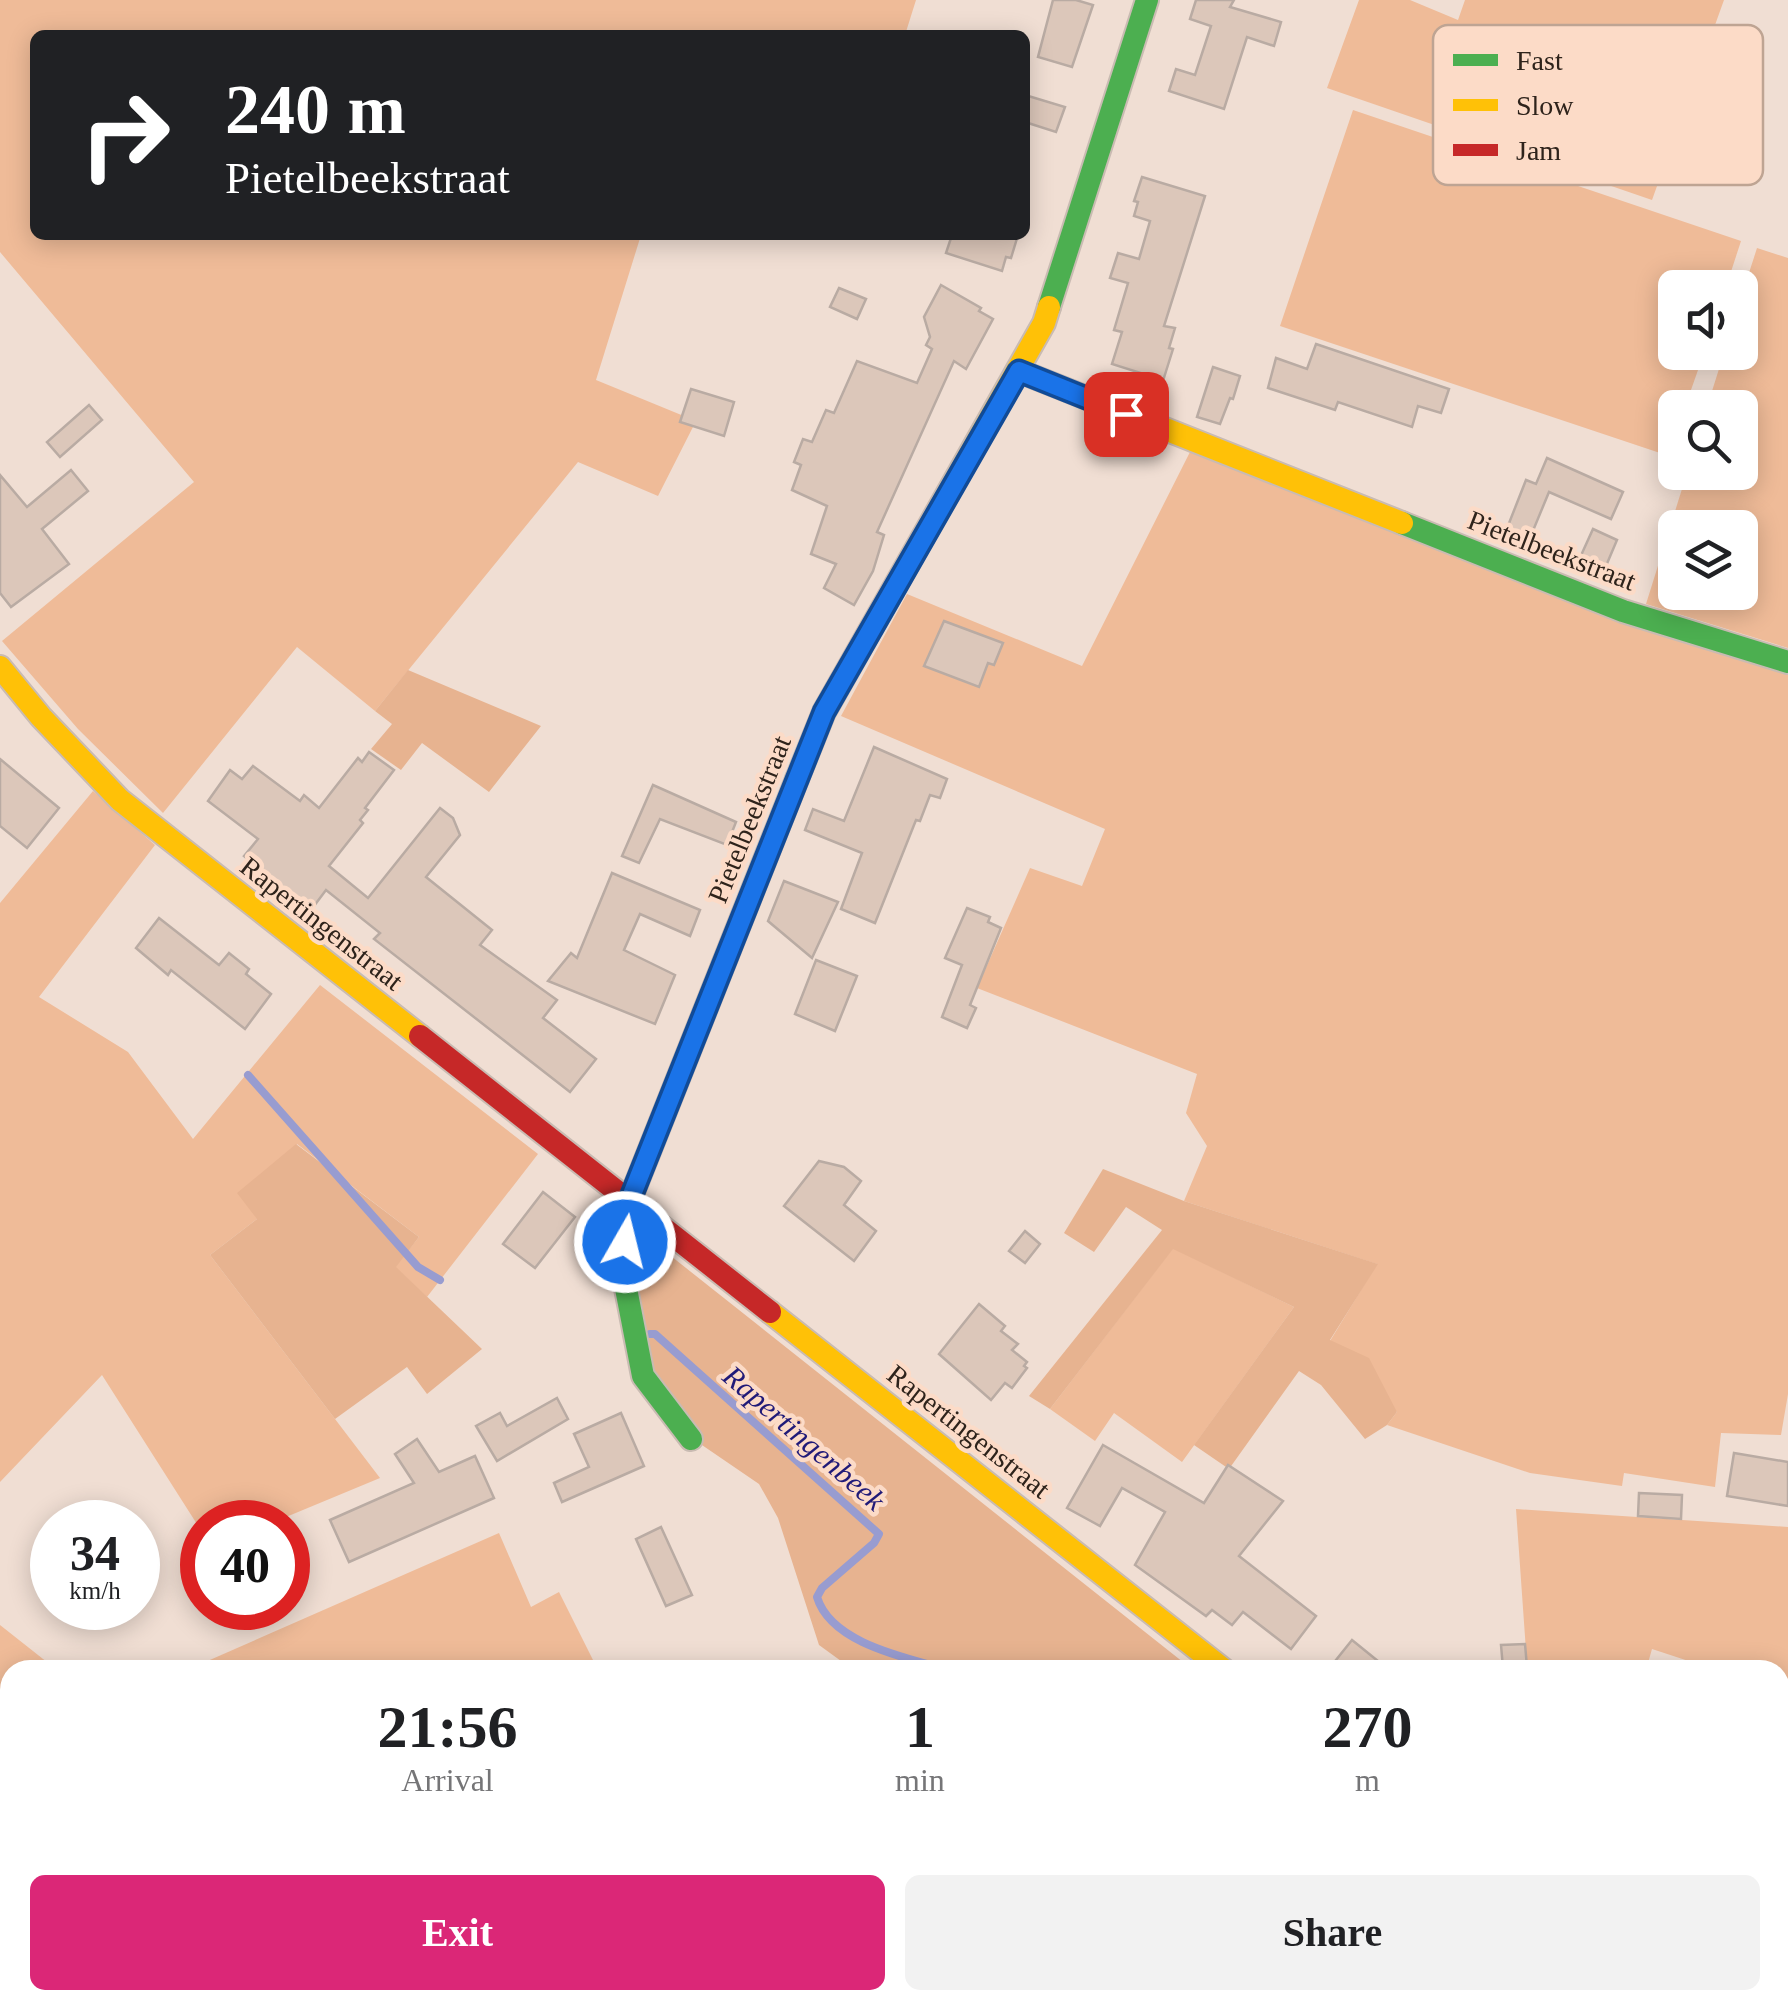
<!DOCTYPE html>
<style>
:root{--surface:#fff;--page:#f2f2f2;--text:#202124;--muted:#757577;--accent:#db2777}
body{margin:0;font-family:"Times New Roman",serif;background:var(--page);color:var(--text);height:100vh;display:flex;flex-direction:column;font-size:38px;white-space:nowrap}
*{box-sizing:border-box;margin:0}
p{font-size:32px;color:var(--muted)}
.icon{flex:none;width:55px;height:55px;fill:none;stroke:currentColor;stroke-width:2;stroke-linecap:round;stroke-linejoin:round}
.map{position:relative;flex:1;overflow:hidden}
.sheet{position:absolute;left:0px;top:1660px;width:1790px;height:350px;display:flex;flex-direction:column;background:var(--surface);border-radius:30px 30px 0 0;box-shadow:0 5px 25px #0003}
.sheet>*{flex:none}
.top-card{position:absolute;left:30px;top:30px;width:1000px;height:210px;border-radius:15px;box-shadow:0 5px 25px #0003;background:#202124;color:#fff;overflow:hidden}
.tools{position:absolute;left:1658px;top:270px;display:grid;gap:20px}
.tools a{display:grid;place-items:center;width:100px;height:100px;border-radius:15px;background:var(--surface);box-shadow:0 5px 25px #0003;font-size:50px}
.speed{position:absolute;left:30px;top:1500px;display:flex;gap:20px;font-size:50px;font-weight:700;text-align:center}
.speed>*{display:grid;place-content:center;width:130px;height:130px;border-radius:50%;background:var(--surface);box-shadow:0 5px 25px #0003;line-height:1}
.speed small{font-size:25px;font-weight:400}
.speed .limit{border:15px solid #d22;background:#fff;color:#111}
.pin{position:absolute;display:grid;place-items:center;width:85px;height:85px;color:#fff;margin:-42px;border-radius:20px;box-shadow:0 5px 15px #0006}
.me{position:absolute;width:110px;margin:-55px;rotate:8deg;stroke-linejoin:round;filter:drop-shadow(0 0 8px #0008)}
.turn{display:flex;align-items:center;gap:35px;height:210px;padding:0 30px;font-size:45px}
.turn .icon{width:130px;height:130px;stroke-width:2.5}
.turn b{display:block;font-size:70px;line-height:85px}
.eta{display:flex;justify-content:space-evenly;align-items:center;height:170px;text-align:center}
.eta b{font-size:60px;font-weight:800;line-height:70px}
.action{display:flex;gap:20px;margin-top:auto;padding:20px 30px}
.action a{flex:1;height:115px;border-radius:15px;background:var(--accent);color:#fff;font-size:40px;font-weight:800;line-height:115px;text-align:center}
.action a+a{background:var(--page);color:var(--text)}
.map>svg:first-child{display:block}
.green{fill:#efbb98;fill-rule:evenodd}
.forest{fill:#e7b390}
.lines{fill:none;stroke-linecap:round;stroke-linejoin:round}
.stream{stroke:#989cd0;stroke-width:8}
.building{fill:#dcc7ba;stroke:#b9aba3;stroke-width:2.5}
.street-casing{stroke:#c9bbb2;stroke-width:26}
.fast-casing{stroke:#c9bbb2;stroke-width:26}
.slow-casing{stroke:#c9bbb2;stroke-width:26}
.jam-casing{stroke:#c9bbb2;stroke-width:26}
.street{stroke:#fdfaf8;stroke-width:22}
.fast{stroke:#4caf50;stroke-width:22}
.slow{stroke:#ffc107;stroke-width:22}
.jam{stroke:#c62828;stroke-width:22}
.route-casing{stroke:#114b97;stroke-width:25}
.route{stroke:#1a73e8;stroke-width:18}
.labels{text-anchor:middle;stroke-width:9;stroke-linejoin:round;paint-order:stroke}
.street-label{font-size:28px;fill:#2e231b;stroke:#fcdbc7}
.water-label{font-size:30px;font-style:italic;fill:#201a78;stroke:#fcdbc7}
.key{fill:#fcdbc7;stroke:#bea493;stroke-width:2.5}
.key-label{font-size:28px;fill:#2e231b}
</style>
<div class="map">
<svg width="1788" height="2010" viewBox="0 0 1788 2010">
<rect width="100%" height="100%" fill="#f0ded3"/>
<g class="green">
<path d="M0,0H916L905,35H35V235H641L596,380L696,421L658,496L578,462L375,711L297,647L163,813L78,729L2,641L194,482L0,252Z"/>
<path d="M1359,0H1410L1458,20L1465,0H1724L1652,200L1327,88Z"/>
<path d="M1353,110L1741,241L1726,287L1675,288V352L1704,353L1685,407L1675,408V437L1669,456L1280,326Z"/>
<path d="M1757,248L1788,258V648L1646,604L1687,473L1740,472V408L1707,407L1724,353L1740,352V301ZM1675,528H1740V592H1675Z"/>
<path d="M1190,452L1788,672V1394L1781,1435L1721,1433L1715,1487L1624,1473L1622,1486L1530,1473L1387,1425L1397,1412L1330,1341L1377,1264L1184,1201L1207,1146L1186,1113L1197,1074L977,988L1030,868L1082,886L1105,829L841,716L907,594L1082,666Z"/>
<path d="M93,791L155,845L39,997L128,1052L193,1139L320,985L538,1154L427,1297L395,1267L419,1237L297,1144L257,1219L210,1255L380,1478L274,1522H202V1532L102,1375L0,1482V903Z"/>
<path d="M1173,1248L1294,1307L1182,1462L1114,1413L1095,1441L1050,1409Z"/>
<path d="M1516,1509L1788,1527V1800L1780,1806V1670H1716L1652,1649L1646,1670H1547L1527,1665Z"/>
<path d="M499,1533L531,1607L559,1592L594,1662L575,1670H187Z"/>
<path d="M0,1625L57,1670H10V1847L0,1854Z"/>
<path d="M1788,1818V1985L1780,1973V1823Z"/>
<path d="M1253,2000H1507L1514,2010H1253Z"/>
</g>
<g class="forest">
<path d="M408,670L541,726L489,792L422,743L401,770L371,749L392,724L375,711Z"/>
<path d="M296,1144L419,1237L396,1267L482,1349L427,1394L407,1367L335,1419L210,1255L257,1219L237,1193Z"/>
<path d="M1103,1169L1184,1201L1378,1264L1330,1340L1369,1358L1397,1412L1387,1425L1365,1439L1321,1385L1299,1371L1229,1469L1194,1445L1294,1307L1173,1249L1050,1409L1029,1396L1162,1230L1126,1207L1094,1252L1064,1233Z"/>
<path d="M641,1244L657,1245L1193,1670H865L841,1661L819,1645L778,1518L759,1484L699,1443L646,1372L636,1250Z"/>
<path d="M1067,2000H1253V2010H1070Z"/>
</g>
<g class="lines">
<g class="stream">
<path d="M248,1075L418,1267L440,1280"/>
<path d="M650,1334H655L879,1534L874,1543L822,1588L817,1597C831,1644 908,1658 949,1670"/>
<path d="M1082,2000L1084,2010"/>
</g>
</g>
<g class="building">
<path d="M1053,0H1076L1093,5L1072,67L1038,57Z"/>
<path d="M1196,0H1234L1230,7L1281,22L1274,46L1247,37L1224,109L1169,91L1176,69L1195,75L1211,26L1190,19Z"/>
<path d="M1025,95L1065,107L1056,132L1025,122Z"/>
<path d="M1142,177L1205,196L1164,326L1175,328L1169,348L1173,349L1162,384L1143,378L1144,374L1112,364L1122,332L1114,330L1128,283L1110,278L1118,253L1139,259L1150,221L1134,216L1138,202L1134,201Z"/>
<path d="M952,235H1018L1011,258L1006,257L1002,271L946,253Z"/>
<path d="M941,285L981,308L979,311L993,319L966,369L954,361L877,532L884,535L873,571L854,605L824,588L836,564L811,554L827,506L792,490L801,465L794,462L803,439L812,442L826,410L834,413L857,361L917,383L932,349L926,345L930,337L924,317Z"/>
<path d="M839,288L866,299L857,319L830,307Z"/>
<path d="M1316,344L1449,389L1441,413L1418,406L1412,427L1338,402L1335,410L1268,388L1276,358L1307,369Z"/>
<path d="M1213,367L1240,376L1233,399L1230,398L1220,424L1197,417Z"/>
<path d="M691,389L734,402L724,436L680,422Z"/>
<path d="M89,405L102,420L60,457L47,442Z"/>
<path d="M1547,458L1623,492L1611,519L1549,492L1525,550L1502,541L1526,480L1536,484Z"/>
<path d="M71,470L88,491L42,529L69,564L11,607L0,593V475L27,507Z"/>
<path d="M1593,529L1617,540L1603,573L1578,562Z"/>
<path d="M944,621L1003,643L994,665L988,663L979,687L924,666Z"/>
<path d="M874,747L947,779L940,798L930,795L920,821L916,820L875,923L841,909L862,853L805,830L813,809L844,821Z"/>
<path d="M369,752L394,770L365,808L368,810L360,820L363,823L329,866L368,898L440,808L453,818L460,835L426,877L492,930L480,945L557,1000L543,1018L596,1059L570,1092L374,939L380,933L326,890L311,910L281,886L244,856L258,839L208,801L230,770L242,779L253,766L300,801L304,795L319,808L358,758L362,762Z"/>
<path d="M0,759L59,808L27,848L0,826Z"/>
<path d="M653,785L736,822L727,845L660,819L639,863L622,856Z"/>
<path d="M612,873L700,910L690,936L640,914L624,950L675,975L655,1024L548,981L571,953L577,958Z"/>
<path d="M784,881L838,902L812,958L768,921Z"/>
<path d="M967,908L990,917L988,922L1001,928L970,1005L976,1008L967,1028L942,1017L962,965L945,958Z"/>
<path d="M159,918L219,965L229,953L249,969L246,974L271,994L245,1029L171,970L168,975L136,948Z"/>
<path d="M816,960L857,976L835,1031L795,1014Z"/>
<path d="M819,1161L844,1167L861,1181L844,1205L876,1231L854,1261L784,1206Z"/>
<path d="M543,1192L575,1217L535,1268L503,1244Z"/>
<path d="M1025,1231L1040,1244L1025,1263L1009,1251Z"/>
<path d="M979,1304L1005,1326L1001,1331L1018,1344L1012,1350L1027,1362L1024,1366L1027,1368L1012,1388L1005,1383L991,1400L939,1354Z"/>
<path d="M557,1398L568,1419L497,1461L476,1426L500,1413L507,1426Z"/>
<path d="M621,1413L644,1466L562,1502L554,1483L589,1467L574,1434Z"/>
<path d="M417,1439L439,1472L475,1456L494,1498L349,1562L330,1520L414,1483L395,1454Z"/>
<path d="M1103,1445L1204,1503L1228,1465L1283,1501L1239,1556L1316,1616L1291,1649L1243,1612L1232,1625L1212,1610L1206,1616L1135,1565L1165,1512L1122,1488L1100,1526L1067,1508Z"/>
<path d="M1734,1453L1788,1462V1506L1727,1496Z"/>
<path d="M1639,1493L1682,1495L1681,1519L1638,1516Z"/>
<path d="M661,1527L692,1595L666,1606L636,1539Z"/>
<path d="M1352,1640L1389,1670H1328Z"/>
<path d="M1525,1644L1527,1667L1503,1668L1501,1645Z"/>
</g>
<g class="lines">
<defs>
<path id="street" d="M1529,2000L1536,2010"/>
<g id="fast">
<path d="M1049,307L1147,0"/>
<path d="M1402,523L1623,611L1788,662"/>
<path d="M691,1439L643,1376L622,1268L629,1202L797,779"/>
</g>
<g id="slow">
<path d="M1019,371L1402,523"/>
<path d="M0,667L41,717L120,800L420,1036"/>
<path d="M797,779L824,712L1044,323L1049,307"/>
<path d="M770,1312L1224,1670"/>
</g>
<path id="jam" d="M420,1036L770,1312"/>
</defs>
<use href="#street" class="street-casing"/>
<use href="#fast" class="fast-casing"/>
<use href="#slow" class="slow-casing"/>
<use href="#jam" class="jam-casing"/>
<use href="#street" class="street"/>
<use href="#fast" class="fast"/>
<use href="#slow" class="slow"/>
<use href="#jam" class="jam"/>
</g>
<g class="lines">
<defs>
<path id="route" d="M625,1242L629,1202L824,712L1019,371L1126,414"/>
</defs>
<use href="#route" class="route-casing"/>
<use href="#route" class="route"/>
</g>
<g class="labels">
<g class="street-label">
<text transform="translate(1552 550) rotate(21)" y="10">Pietelbeekstraat</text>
<text transform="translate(749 819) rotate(-68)" y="10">Pietelbeekstraat</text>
<text transform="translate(322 923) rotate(38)" y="10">Rapertingenstraat</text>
<text transform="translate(969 1431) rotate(38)" y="10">Rapertingenstraat</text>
</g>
<g class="water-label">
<text transform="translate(804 1438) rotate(41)" y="10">Rapertingenbeek</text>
</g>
</g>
<rect x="1433" y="25" width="330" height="160" rx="15" class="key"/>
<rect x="1453" y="54" width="45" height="12" fill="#4caf50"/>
<rect x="1453" y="99" width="45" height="12" fill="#ffc107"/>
<rect x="1453" y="144" width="45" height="12" fill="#c62828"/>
<g class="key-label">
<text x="1516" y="70">Fast</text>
<text x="1516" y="115">Slow</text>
<text x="1516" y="160">Jam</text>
</g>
</svg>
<div class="tools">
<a><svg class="icon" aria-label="sound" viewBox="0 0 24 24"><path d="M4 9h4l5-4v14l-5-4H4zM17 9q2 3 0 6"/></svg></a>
<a><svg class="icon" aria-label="search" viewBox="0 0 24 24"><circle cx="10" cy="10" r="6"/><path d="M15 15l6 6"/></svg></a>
<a><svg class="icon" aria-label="layers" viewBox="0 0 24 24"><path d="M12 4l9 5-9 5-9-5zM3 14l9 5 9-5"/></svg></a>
</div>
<div class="speed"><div>34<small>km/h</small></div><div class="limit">40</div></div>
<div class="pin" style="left:1126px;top:414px;background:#d93025"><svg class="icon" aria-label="arrive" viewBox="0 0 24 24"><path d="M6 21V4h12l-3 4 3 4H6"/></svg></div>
<svg class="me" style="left:625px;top:1242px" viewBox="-20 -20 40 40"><circle r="17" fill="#1a73e8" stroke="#fff" stroke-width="3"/><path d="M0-11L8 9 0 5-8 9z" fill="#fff"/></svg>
<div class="top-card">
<div class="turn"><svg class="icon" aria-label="right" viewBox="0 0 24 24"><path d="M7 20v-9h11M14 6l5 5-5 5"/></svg><div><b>240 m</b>Pietelbeekstraat</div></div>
</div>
<section class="sheet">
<div class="eta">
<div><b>21:56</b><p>Arrival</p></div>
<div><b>1</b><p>min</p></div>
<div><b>270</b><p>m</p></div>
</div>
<div class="action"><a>Exit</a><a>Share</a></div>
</section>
</div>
